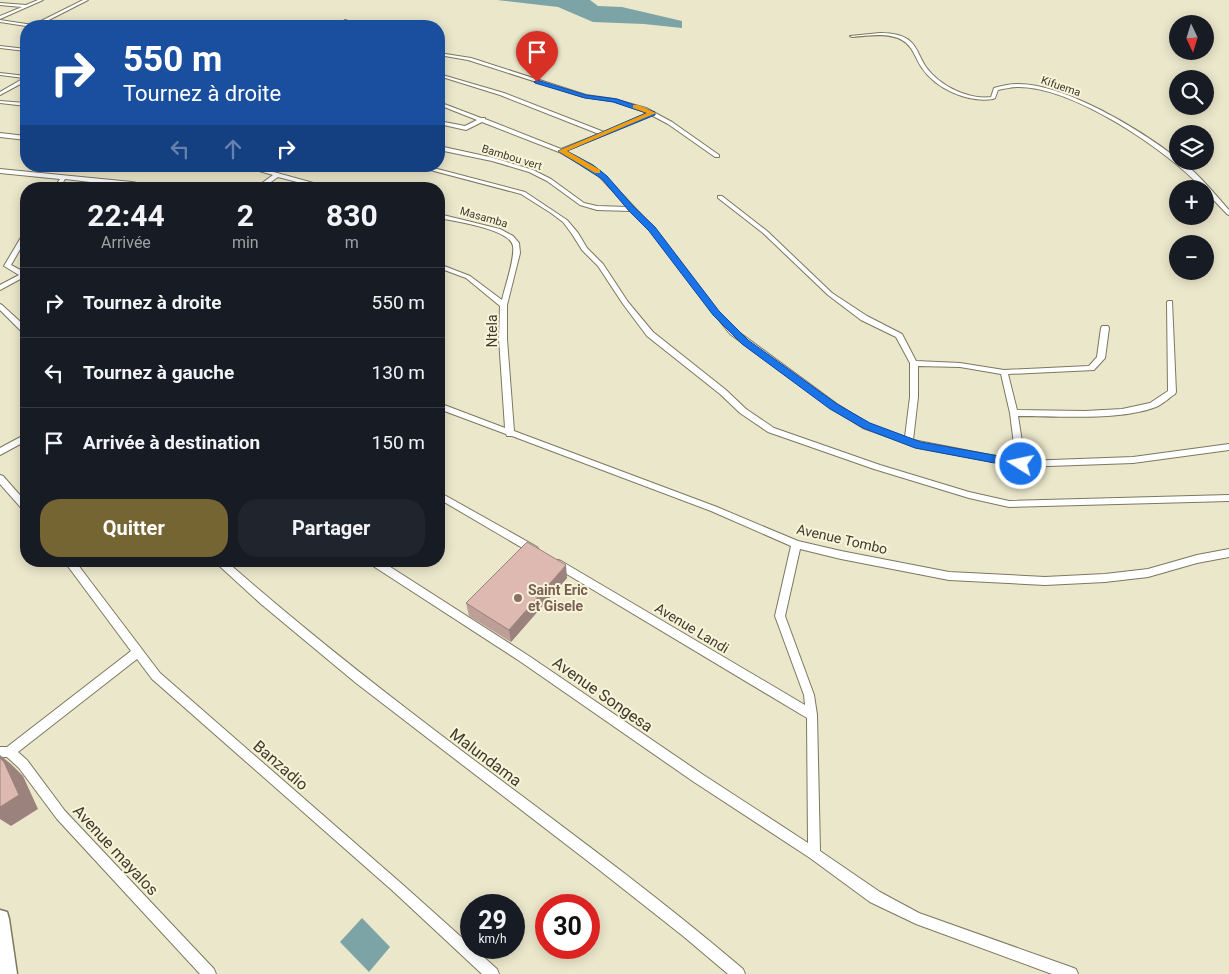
<!DOCTYPE html>
<html lang="fr">
<meta charset="utf-8">
<style>
:root{--surface:#171b24;--page:#20242c;--text:#f1f3f6;--muted:#9ea1a6;--line:#363941;--accent:#756533}
body{margin:0;font-family:Roboto,sans-serif;background:var(--page);color:var(--text);height:100vh;display:flex;flex-direction:column;font-size:19px;white-space:nowrap}
*{box-sizing:border-box;margin:0}
p{font-size:16px;color:var(--muted)}
.icon{flex:none;width:28px;height:28px;fill:none;stroke:currentColor;stroke-width:2;stroke-linecap:round;stroke-linejoin:round}
.map{position:relative;flex:1;overflow:hidden}
.sheet{position:absolute;left:20px;top:182px;width:425px;height:385px;display:flex;flex-direction:column;background:var(--surface);border-radius:20px;box-shadow:0 2px 12px #0003}
.sheet>*{flex:none}
.top-card{position:absolute;left:20px;top:20px;width:425px;height:152px;border-radius:20px;box-shadow:0 2px 12px #0003;background:#1a4fa0;color:#fff;overflow:hidden}
.needle{width:32px;rotate:176deg}
.fabs{position:absolute;left:1169px;top:15px;display:grid;gap:10px}
.fabs a{display:grid;place-items:center;width:45px;height:45px;border-radius:50%;background:var(--surface);box-shadow:0 2px 12px #0003;font-size:25px}
.speed{position:absolute;left:460px;top:894px;display:flex;gap:10px;font-size:25px;font-weight:700;text-align:center}
.speed>*{display:grid;place-content:center;width:65px;height:65px;border-radius:50%;background:var(--surface);box-shadow:0 2px 12px #0003;line-height:1}
.speed small{font-size:12px;font-weight:400}
.speed .limit{border:8px solid #d22;background:#fff;color:#111}
.pin{position:absolute;display:grid;place-items:center;width:42px;height:42px;color:#fff;margin:-51px -21px;border-radius:50% 50% 50% 0;rotate:-45deg;box-shadow:0 0 5px #0007}
.pin .icon{rotate:45deg}
.me{position:absolute;width:55px;margin:-28px;rotate:280deg;stroke-linejoin:round;filter:drop-shadow(0 0 4px #0008)}
.turn{display:flex;align-items:center;gap:18px;height:105px;padding:0 20px;font-size:22px}
.turn .icon{width:65px;height:65px;stroke-width:2.5}
.turn b{display:block;font-size:35px;line-height:42px}
.lanes{display:flex;align-items:center;height:48px;padding:0 20px;background:#0003;justify-content:center;gap:25px;direction:ltr}
.lanes .off{opacity:.35}
.eta{display:flex;justify-content:space-evenly;align-items:center;height:85px;text-align:center}
.eta b{font-size:30px;font-weight:700;line-height:35px}
.primary-button{display:flex;gap:10px;margin-top:auto;padding:10px 20px}
.primary-button a{flex:1;height:58px;border-radius:20px;background:var(--accent);color:#fff;font-size:20px;font-weight:700;line-height:58px;text-align:center}
.primary-button a+a{background:var(--page);color:var(--text)}
ul{padding:0;list-style:none}
li{display:flex;align-items:center;gap:15px;height:70px;padding:0 20px;border-top:1px solid var(--line)}
li div{flex:1}
li b{display:block;font-size:19px}
li em{font-style:normal}
.map>svg:first-child{display:block}
.water{fill:#7ca3a6}
.lines{fill:none;stroke-linecap:round;stroke-linejoin:round}
.street-casing{stroke:#7c785f;stroke-width:2}
.secondary-casing{stroke:#7c785f;stroke-width:3}
.street{fill:#fff;fill-rule:evenodd}
.secondary{fill:#fff;fill-rule:evenodd}
.wall{fill:#be9f98}
.shaded-wall{fill:#9b827c}
.building{fill:#ddb9b1;stroke:#9b827c}
.route{fill:#1a73e8;stroke:#114b97}
.slow{fill:#f59e0b}
.education-dot{fill:#8d6e63;stroke:#f8f4d8;stroke-width:2}
.labels{text-anchor:middle;stroke-width:4;stroke-linejoin:round;paint-order:stroke}
.far-street-label{font-size:11px;fill:#3c3b30;stroke:#f8f4d8}
.street-label{font-size:14px;fill:#3c3b30;stroke:#f8f4d8}
.education-label{font-size:14px;font-weight:bold;fill:#785e54;stroke:#f8f4d8;text-anchor:start}
.near-street-label{font-size:16px;fill:#3c3b30;stroke:#f8f4d8}
</style>
<div class="map">
<svg width="1229" height="974" viewBox="0 0 1229 974">
<rect width="100%" height="100%" fill="#ebe7cb"/>
<g class="water">
<path d="M497,0H590L598,6L622,7L682,21V28L644,24L593,22L558,7Z"/>
<path d="M362,918L390,947L369,972L340,942Z"/>
</g>
<g class="lines">
<defs>
<g id="street">
<path d="M38,0H43L0,19V16L22,7L0,5V3L26,5Z"/>
<path d="M83,0H88L37,26H26L0,22V20L33,25Z"/>
<path d="M345,20L348,21L343,26H339Z"/>
<path d="M880,33C890,33 902,34 910,41C918,48 920,59 926,67C940,86 968,100 991,97L994,88C1001,86 1010,84 1017,84C1064,83 1141,130 1178,159V161C1190,163 1219,199 1229,210V215L1227,214L1205,191V189H1203C1166,149 1072,86 1017,87C1011,87 1004,89 998,90L995,98L993,99C968,103 936,89 922,68C915,58 913,46 902,40C887,32 868,36 852,37L850,36Z"/>
<path d="M0,46L26,49V51L0,48Z"/>
<path d="M439,53L471,58L586,95L614,99L646,108L672,122L719,155V157H715L668,124L651,115L565,151L600,171L654,228L718,312L736,330L837,404L869,424L905,437L910,397V363L896,337L861,320L828,295L763,233L718,198V196H722L767,231L832,293L867,316L902,334L916,361L960,363L1004,370L1089,366L1097,357L1101,328L1102,326H1108L1109,328L1105,358L1094,370L1008,374L1017,410L1085,411L1122,409L1150,403L1168,391L1167,302L1168,301H1172L1176,392L1175,394C1169,398 1163,404 1156,407C1119,421 1058,416 1018,416L1025,461L1133,457L1229,444V450L1133,463L1021,467L919,448L863,428L831,408L730,334L714,314L650,230L631,211L597,210L580,205L547,181L529,172L492,161L439,150V146L494,158L533,170L551,179L584,203L597,206L628,207L596,173L559,152L482,122L466,130L439,124V121L465,126L477,120L439,105V102L481,118H485V119L561,149L599,134L500,95L439,76V74L504,93L604,132L648,113L613,101L583,97L468,60L439,55ZM918,366L960,367L1001,374L1010,413L1016,460L913,440L918,397Z"/>
<path d="M0,73L26,76V81L0,95V92L24,78L0,75Z"/>
<path d="M0,101L26,103V106L0,103Z"/>
<path d="M0,133L26,136V140L0,137Z"/>
<path d="M242,166H252L335,189H324L278,177L261,189H254L273,175Z"/>
<path d="M415,166H426L525,192L567,220L578,233L587,248L603,264L628,302L653,332L726,390L746,409L774,428L880,465L969,492L1009,501L1229,495V501L1009,507L969,498L874,469L768,432L740,413L720,394L647,336L623,304L598,266L582,250L572,234L563,222L551,213L521,194Z"/>
<path d="M0,169L132,182L165,189H150L65,179L59,189H53L60,179L0,173Z"/>
<path d="M439,214L500,229L513,236L519,243L520,253L507,305V339L514,431L717,507L798,541L841,551L949,572L1045,577L1105,574L1148,569L1197,555L1229,549V557L1197,563L1148,577L1105,582L1045,585L949,580L841,559L800,549L785,616L814,695L817,715L820,851L880,892L919,913L1071,967L1076,969L1078,974H1052L916,924L870,902L810,858L694,782L521,662L370,564L368,561H381L529,656L702,774L808,843L807,718L555,567L553,564L555,561L558,560L561,561L805,705L804,695L775,616L791,546L711,511L512,436H507L506,434L439,409V403L505,428L499,339L500,306L466,278L439,268V264L470,276L502,300C505,286 515,259 513,246C510,229 454,221 439,218Z"/>
<path d="M26,232V239L11,265L26,273V278L24,277L0,290V285L19,275L4,266L23,234Z"/>
<path d="M0,304L2,305L26,327V333H23L0,310Z"/>
<path d="M26,434V441L0,455V448Z"/>
<path d="M0,475L3,476L26,502V511L23,510L0,484Z"/>
<path d="M439,492L537,547L539,550L537,553H531L439,499Z"/>
<path d="M64,561H75L160,673L402,884L497,969L499,974H482L394,892L152,679L137,659L18,752L27,760L65,811L214,969L216,974H200L57,819L19,768L7,757H0V747H7L131,651Z"/>
<path d="M214,561H226C302,628 381,690 462,751C556,822 653,892 743,969L745,974H728L683,936L598,869L356,683L261,604Z"/>
</g>
<path id="secondary" d="M0,910L7,912L9,919L17,974H0Z"/>
</defs>
<use href="#street" class="street-casing"/>
<use href="#secondary" class="secondary-casing"/>
<use href="#street" class="street"/>
<use href="#secondary" class="secondary"/>
</g>
<path class="wall" d="M567,578L511,642L469,616L466,603Z"/>
<g class="shaded-wall">
<path d="M566,565L567,578L511,642L509,630Z"/>
<path d="M0,755L12,765L23,776L38,809L11,826L0,819Z"/>
</g>
<g class="building">
<path d="M527,542L566,565L509,630L466,603Z"/>
<path d="M0,758L4,762L19,795L0,807Z"/>
</g>
<path class="route" d="M537,80L586,95L617,99L655,112V115L567,151L593,165L607,176L634,207L655,227L719,311L748,340L837,404L870,423L921,442L1021,460L1027,464L1025,467L1021,468L915,448L863,428L830,409L742,344L713,315L649,231L629,211L602,179L558,151L646,113L613,102L585,98L535,83L534,82Z"/>
<path class="slow" d="M633,105H638L656,113L567,151L600,170V173H595L558,151L647,113L633,108Z"/>
<circle class="education-dot" cx="518" cy="598" r="5"/>
<g class="labels">
<g class="far-street-label">
<text transform="translate(1061 86) rotate(19)" y="4">Kifuema</text>
<text transform="translate(512 157) rotate(17)" y="4">Bambou vert</text>
<text transform="translate(484 217) rotate(16)" y="4">Masamba</text>
</g>
<g class="street-label">
<text transform="translate(492 331) rotate(-90)" y="5">Ntela</text>
<text transform="translate(842 539) rotate(13)" y="5">Avenue Tombo</text>
<text transform="translate(692 628) rotate(31)" y="5">Avenue Landi</text>
</g>
<g class="education-label">
<text x="528" y="595">Saint Eric<tspan x="528" dy="16">et Gisele</tspan></text>
</g>
<g class="near-street-label">
<text transform="translate(603 694) rotate(35)" y="6">Avenue Songesa</text>
<text transform="translate(486 757) rotate(37)" y="6">Malundama</text>
<text transform="translate(281 765) rotate(41)" y="6">Banzadio</text>
<text transform="translate(116 850) rotate(47)" y="6">Avenue mayalos</text>
</g>
</g>
</svg>
<div class="fabs">
<a><svg class="needle" viewBox="-14 -14 28 28"><path d="M0-13l5 13h-10z" fill="#e53935"/><path d="M0 13l5-13h-10z" fill="#9ea1a6"/></svg></a>
<a><svg class="icon" aria-label="search" viewBox="0 0 24 24"><circle cx="10" cy="10" r="6"/><path d="M15 15l6 6"/></svg></a>
<a><svg class="icon" aria-label="layers" viewBox="0 0 24 24"><path d="M12 4l9 5-9 5-9-5zM3 14l9 5 9-5"/></svg></a>
<a>+</a>
<a>−</a>
</div>
<div class="speed"><div>29<small>km/h</small></div><div class="limit">30</div></div>
<div class="pin" style="left:537px;top:82px;background:#d93025"><svg class="icon" aria-label="arrive" viewBox="0 0 24 24"><path d="M6 21V4h12l-3 4 3 4H6"/></svg></div>
<svg class="me" style="left:1021px;top:464px" viewBox="-20 -20 40 40"><circle r="17" fill="#1a73e8" stroke="#fff" stroke-width="3"/><path d="M0-11L8 9 0 5-8 9z" fill="#fff"/></svg>
<div class="top-card">
<div class="turn"><svg class="icon" aria-label="right" viewBox="0 0 24 24"><path d="M7 20v-9h11M14 6l5 5-5 5"/></svg><div><b>550 m</b>Tournez à droite</div></div>
<div class="lanes"><svg class="icon off" aria-label="left" viewBox="0 0 24 24"><path d="M17 20v-9H6M10 6l-5 5 5 5"/></svg><svg class="icon off" aria-label="ahead" viewBox="0 0 24 24"><path d="M12 20V5M6 11l6-6 6 6"/></svg><svg class="icon" aria-label="right" viewBox="0 0 24 24"><path d="M7 20v-9h11M14 6l5 5-5 5"/></svg></div>
</div>
<section class="sheet">
<div class="eta">
<div><b>22:44</b><p>Arrivée</p></div>
<div><b>2</b><p>min</p></div>
<div><b>830</b><p>m</p></div>
</div>
<ul>
<li><svg class="icon" aria-label="right" viewBox="0 0 24 24"><path d="M7 20v-9h11M14 6l5 5-5 5"/></svg><div><b>Tournez à droite</b></div><em>550 m</em></li>
<li><svg class="icon" aria-label="left" viewBox="0 0 24 24"><path d="M17 20v-9H6M10 6l-5 5 5 5"/></svg><div><b>Tournez à gauche</b></div><em>130 m</em></li>
<li><svg class="icon" aria-label="arrive" viewBox="0 0 24 24"><path d="M6 21V4h12l-3 4 3 4H6"/></svg><div><b>Arrivée à destination</b></div><em>150 m</em></li>
</ul>
<div class="primary-button"><a>Quitter</a><a>Partager</a></div>
</section>
</div>
